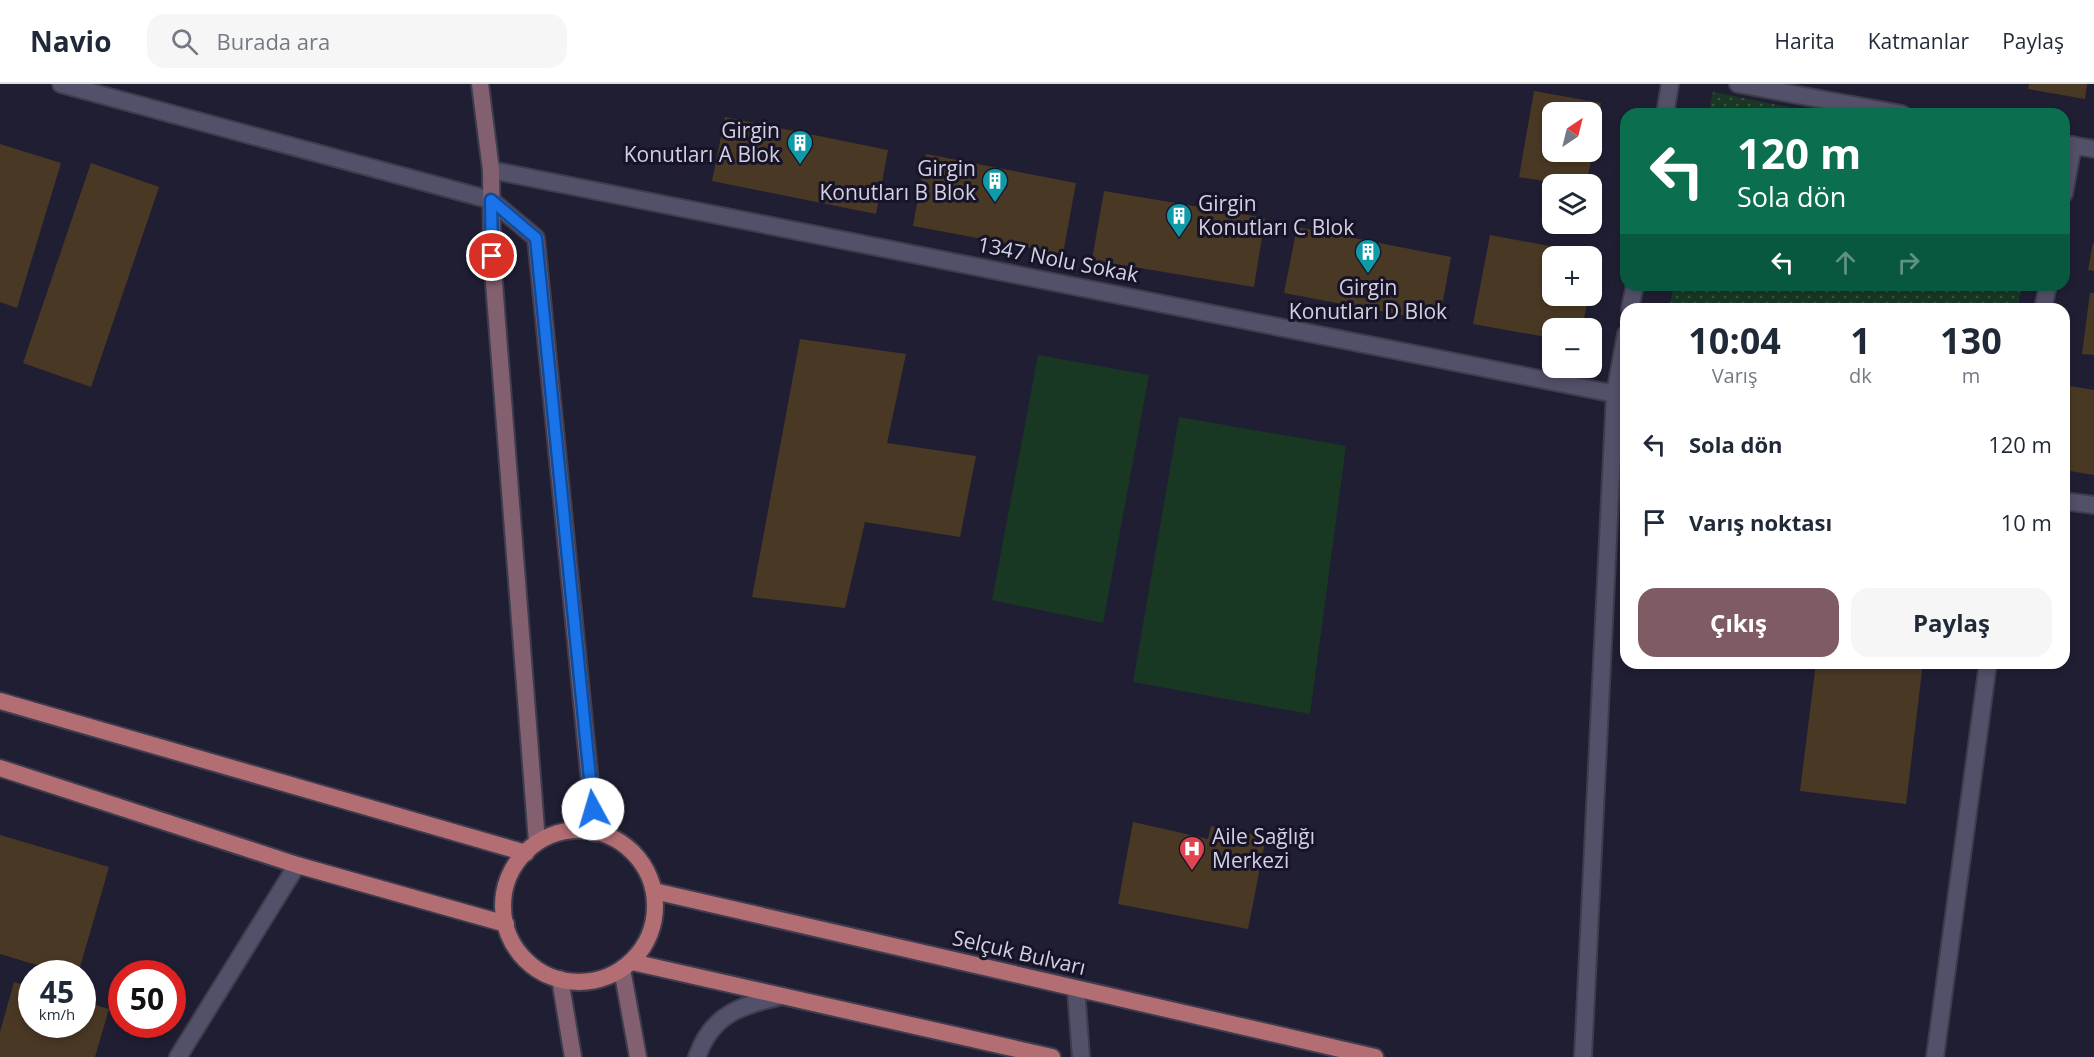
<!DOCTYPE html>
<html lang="tr">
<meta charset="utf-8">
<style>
:root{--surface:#fff;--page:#f6f6f7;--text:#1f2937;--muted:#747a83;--line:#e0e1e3;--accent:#7f5c64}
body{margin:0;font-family:"Open Sans",sans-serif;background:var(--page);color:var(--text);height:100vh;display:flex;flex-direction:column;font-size:22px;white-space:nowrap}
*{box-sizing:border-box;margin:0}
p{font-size:20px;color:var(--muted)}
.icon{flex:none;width:33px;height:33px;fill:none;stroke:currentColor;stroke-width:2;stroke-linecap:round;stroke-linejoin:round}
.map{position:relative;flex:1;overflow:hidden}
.sheet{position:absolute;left:1620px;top:219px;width:450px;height:366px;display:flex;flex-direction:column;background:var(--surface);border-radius:18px;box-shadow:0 3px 9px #0003}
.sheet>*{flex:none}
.top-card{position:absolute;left:1620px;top:24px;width:450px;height:183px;border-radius:18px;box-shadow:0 3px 9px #0003;background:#0b6e4f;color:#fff;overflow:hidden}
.needle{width:39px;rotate:35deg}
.controls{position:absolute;left:1542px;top:18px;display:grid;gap:12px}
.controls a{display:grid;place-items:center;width:60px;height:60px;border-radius:12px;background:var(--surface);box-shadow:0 3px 9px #0003;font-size:30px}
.speed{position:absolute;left:18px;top:876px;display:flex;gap:12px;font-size:30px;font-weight:700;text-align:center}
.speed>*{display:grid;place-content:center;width:78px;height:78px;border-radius:50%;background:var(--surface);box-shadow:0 3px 9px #0003;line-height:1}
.speed small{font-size:15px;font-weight:400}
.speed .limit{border:9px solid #d22;background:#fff;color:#111}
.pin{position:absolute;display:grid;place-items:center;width:51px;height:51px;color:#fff;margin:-26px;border:3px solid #fff;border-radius:50%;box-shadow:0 2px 6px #0007}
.me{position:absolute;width:66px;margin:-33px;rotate:354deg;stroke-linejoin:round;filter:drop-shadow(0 0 4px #0008)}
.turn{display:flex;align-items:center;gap:21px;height:126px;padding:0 18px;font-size:27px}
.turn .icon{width:78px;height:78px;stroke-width:2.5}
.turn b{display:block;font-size:42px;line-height:51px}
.lanes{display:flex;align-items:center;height:57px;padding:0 18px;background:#0003;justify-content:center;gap:30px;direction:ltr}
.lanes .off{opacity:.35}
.eta{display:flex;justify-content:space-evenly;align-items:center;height:102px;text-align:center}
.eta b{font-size:36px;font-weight:700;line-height:42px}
.button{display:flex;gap:12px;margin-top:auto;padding:12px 18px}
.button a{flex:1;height:69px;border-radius:18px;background:var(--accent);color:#fff;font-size:24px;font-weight:700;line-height:69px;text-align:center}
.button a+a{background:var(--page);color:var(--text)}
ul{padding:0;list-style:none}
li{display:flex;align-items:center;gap:18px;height:78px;padding:0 18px}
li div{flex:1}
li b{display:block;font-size:22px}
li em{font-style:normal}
header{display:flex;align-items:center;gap:36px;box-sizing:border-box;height:84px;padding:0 30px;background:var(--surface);border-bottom:2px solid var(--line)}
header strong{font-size:28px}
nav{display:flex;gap:33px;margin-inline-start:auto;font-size:21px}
.search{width:420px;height:54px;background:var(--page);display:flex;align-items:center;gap:15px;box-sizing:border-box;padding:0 21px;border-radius:18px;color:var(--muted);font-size:22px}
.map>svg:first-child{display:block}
.grass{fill:#193824}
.park{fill:url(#park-dots)}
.building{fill:#493924}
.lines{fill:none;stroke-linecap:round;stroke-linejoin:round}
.minor-casing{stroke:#3e3c4d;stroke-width:20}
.tertiary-casing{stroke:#3e3c4d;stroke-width:20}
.secondary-casing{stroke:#3e3c4d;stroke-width:20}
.primary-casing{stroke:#3e3c4d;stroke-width:20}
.minor{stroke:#535169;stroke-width:16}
.tertiary{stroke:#535169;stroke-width:16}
.secondary{stroke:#83606f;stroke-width:16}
.primary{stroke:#b36e74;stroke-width:16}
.route-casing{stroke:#114b97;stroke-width:15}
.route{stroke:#1a73e8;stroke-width:10}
.labels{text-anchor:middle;stroke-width:6;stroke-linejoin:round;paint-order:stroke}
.poi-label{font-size:21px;fill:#d3d1e0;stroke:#171429;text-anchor:end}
.street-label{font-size:21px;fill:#d3d1e0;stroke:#171429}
</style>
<header>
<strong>Navio</strong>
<div class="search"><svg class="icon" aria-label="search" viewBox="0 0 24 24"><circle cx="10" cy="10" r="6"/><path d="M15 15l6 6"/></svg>Burada ara</div>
<nav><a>Harita</a><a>Katmanlar</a><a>Paylaş</a></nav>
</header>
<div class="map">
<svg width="2094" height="973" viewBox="0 0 2094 973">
<defs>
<pattern id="park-dots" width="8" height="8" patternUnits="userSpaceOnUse" patternTransform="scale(1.5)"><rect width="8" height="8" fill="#193824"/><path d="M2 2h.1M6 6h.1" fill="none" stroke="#3a5444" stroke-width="1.8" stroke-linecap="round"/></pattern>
</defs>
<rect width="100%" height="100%" fill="#201e33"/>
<g class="grass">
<path d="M1038,271L1149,291L1103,539L992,516Z"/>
<path d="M1179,333L1346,362L1310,630L1133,598Z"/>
</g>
<g class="park">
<path d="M1713,8L1822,30H1708Z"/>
<path d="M1674,201H2022L2017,225H1669Z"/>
</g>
<g class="building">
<path d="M2029,0H2087L2085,15L2028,5Z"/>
<path d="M1534,7L1601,19L1593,67L1592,28H1552V68H1593L1586,100H1562L1519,93Z"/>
<path d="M725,33L888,66L876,130L712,97Z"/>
<path d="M0,60L61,79L17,224L0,218Z"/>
<path d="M926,70L1076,99L1063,170L913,142Z"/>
<path d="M91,79L159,103L91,303L23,279Z"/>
<path d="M1104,107L1265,134L1254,203L1092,176Z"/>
<path d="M1297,143L1451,173L1439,238L1284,209Z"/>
<path d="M1490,151L1598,171L1596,172L1593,190L1592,172H1552V212H1589L1582,244H1552V254L1473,240Z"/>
<path d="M2093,159H2094V187L2088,186Z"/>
<path d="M2090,209H2094V271L2082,270Z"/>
<path d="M800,255L906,270L887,359L976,372L960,453L865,438L845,524L752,513Z"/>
<path d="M2070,302L2094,306V391L2064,386V336Z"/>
<path d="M1816,579H1923L1906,720L1800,707Z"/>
<path d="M1133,738L1208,755L1211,742L1266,753L1248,845L1118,820Z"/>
<path d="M0,751L109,783L78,890H67L0,870Z"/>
<path d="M14,898L32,903V940H82V917L109,925L95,973H0V948Z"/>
</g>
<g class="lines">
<defs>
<g id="minor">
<path d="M61,0L491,116"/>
<path d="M1738,0L1902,30"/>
<path d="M1665,30L1670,0"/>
<path d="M2064,60L2094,65"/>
<path d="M491,86L1615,310"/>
<path d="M2064,110L2073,61"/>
<path d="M1630,225L1635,201"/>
<path d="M2043,225L2048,201"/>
<path d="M2064,417L2094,421"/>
<path d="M1076,905L1081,973"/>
<path d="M178,973L297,781"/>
<path d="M1583,973L1615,310L1626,250"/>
<path d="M1935,973L1988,579"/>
</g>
<path id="tertiary" d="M697,973C712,929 741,922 782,912"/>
<g id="secondary">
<path d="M480,0L491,86L492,172L537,758"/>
<path d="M491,116L536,154L595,749"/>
<path d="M622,885L638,973"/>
<path d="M560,895L573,973"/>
</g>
<g id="primary">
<path d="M0,617L526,769"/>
<path d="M0,684L297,781L506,840"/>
<circle cx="579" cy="822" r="76"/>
<path d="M654,807L1375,973"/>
<path d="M632,878L1052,973"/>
</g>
</defs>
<use href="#minor" class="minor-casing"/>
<use href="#tertiary" class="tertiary-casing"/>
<use href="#secondary" class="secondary-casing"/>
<use href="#primary" class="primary-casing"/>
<use href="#minor" class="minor"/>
<use href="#tertiary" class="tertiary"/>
<use href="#secondary" class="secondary"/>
<use href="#primary" class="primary"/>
</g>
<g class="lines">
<defs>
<path id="route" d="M492,172L491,116L536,154L593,725"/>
</defs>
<use href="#route" class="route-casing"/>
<use href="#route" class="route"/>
</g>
<defs>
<symbol id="building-pin" viewBox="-11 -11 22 30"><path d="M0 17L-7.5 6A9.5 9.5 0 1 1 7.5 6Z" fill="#0f9aa8" stroke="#171429"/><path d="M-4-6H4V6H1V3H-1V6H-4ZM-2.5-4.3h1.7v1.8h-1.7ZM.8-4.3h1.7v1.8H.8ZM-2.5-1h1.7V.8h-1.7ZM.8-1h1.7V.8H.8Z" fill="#fff"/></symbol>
<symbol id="hospital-pin" viewBox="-11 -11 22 30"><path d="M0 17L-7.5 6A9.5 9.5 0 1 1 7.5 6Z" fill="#e0444e" stroke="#171429"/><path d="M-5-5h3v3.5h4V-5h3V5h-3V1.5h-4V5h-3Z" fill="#fff"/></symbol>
</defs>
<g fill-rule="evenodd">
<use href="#building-pin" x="785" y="44" width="30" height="40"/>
<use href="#building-pin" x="980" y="82" width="30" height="40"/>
<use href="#building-pin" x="1164" y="117" width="30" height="40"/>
<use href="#building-pin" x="1353" y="153" width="30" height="40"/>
<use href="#hospital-pin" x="1177" y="750" width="30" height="40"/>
</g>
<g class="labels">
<g class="poi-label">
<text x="780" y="54">Girgin<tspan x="780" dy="24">Konutları A Blok</tspan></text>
<text x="976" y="92">Girgin<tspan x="976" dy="24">Konutları B Blok</tspan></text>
<text x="1198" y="127" text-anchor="start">Girgin<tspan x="1198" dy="24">Konutları C Blok</tspan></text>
<text x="1368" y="211" text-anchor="middle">Girgin<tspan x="1368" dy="24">Konutları D Blok</tspan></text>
<text x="1212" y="760" text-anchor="start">Aile Sağlığı<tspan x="1212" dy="24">Merkezi</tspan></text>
</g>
<g class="street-label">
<text transform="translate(1058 176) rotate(11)" y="7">1347 Nolu Sokak</text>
<text transform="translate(1019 869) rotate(13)" y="7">Selçuk Bulvarı</text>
</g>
</g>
</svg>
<div class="controls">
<a><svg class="needle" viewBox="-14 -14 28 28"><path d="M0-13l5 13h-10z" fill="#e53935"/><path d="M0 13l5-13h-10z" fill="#747a83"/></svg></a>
<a><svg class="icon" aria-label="layers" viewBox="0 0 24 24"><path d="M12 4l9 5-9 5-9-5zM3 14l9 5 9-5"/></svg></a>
<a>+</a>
<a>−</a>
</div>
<div class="speed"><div>45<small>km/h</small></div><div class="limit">50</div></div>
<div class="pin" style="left:492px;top:172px;background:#d93025"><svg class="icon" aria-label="arrive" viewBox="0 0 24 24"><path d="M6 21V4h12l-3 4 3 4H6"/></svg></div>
<svg class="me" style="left:593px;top:725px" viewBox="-20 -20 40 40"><circle r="19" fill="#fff"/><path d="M0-13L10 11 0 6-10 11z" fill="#1a73e8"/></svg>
<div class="top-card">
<div class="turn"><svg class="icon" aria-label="left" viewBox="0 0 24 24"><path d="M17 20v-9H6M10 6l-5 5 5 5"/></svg><div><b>120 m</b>Sola dön</div></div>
<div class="lanes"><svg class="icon" aria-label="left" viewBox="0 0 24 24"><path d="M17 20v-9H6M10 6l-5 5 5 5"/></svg><svg class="icon off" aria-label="ahead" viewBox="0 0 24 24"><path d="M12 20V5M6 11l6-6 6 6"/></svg><svg class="icon off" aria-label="right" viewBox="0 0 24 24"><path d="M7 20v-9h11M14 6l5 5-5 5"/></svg></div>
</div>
<section class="sheet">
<div class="eta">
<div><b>10:04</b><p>Varış</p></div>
<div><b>1</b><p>dk</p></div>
<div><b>130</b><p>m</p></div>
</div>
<ul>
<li><svg class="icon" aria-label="left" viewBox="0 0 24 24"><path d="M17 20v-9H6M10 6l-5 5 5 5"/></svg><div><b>Sola dön</b></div><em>120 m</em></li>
<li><svg class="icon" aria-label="arrive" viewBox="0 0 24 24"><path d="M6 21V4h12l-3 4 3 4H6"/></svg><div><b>Varış noktası</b></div><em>10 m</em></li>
</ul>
<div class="button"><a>Çıkış</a><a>Paylaş</a></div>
</section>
</div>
